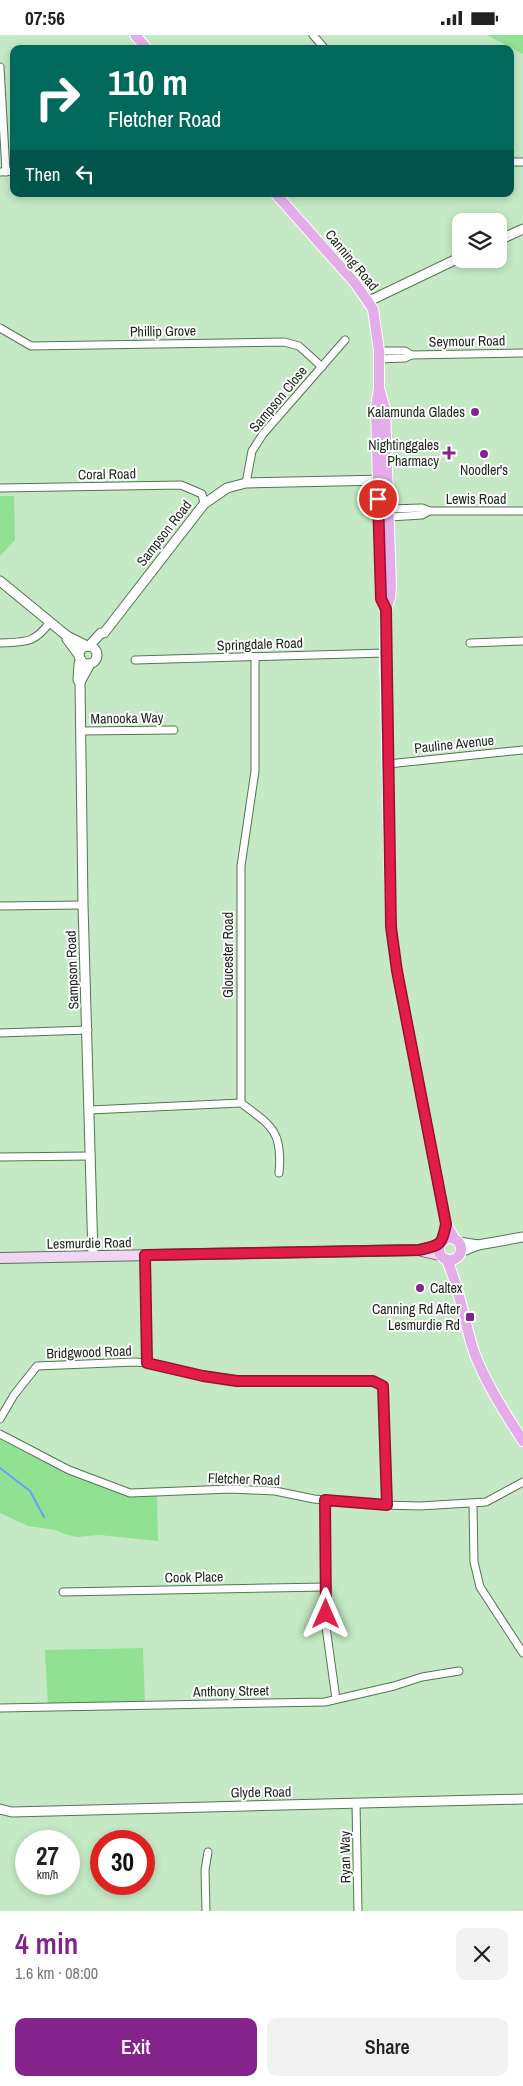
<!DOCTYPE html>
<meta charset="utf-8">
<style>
:root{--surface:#fff;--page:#f2f2f2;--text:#222;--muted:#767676;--accent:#85238d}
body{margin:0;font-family:"Archivo Narrow",sans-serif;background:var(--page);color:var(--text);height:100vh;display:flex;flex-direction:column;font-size:19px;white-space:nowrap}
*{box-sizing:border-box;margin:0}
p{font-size:16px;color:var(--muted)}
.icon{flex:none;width:28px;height:28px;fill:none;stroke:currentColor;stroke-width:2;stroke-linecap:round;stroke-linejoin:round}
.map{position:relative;height:1876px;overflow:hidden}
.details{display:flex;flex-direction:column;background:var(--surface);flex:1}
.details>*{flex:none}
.banner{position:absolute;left:10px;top:10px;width:504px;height:152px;border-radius:10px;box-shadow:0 2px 8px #0003;background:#00695c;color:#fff;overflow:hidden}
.buttons{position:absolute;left:452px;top:178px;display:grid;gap:10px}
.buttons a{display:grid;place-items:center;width:55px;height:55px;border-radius:10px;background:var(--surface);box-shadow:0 2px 8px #0003;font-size:25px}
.speed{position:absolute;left:15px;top:1795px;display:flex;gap:10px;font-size:25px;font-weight:700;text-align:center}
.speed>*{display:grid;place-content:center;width:65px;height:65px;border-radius:50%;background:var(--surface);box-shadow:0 2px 8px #0003;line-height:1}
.speed small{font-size:12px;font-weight:400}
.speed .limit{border:8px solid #d22;background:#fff;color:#111}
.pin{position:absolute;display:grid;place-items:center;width:42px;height:42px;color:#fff;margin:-21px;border:2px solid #fff;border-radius:50%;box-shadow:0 1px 5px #0007}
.me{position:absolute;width:55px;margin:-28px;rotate:0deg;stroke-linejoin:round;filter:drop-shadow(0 0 4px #0008)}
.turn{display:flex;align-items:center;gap:18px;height:105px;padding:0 15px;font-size:22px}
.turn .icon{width:65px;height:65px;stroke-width:2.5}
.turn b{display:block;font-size:35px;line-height:42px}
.then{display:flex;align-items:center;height:48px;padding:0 15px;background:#0003;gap:10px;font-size:19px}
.round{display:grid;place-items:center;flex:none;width:52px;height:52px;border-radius:10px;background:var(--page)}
.head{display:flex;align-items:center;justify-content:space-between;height:85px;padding:0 15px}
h1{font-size:30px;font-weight:600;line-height:38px;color:var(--accent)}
.button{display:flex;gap:10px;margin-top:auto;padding:10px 15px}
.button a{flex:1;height:58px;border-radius:10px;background:var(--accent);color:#fff;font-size:20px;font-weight:600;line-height:58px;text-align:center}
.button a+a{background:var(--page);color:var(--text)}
.status{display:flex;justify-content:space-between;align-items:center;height:35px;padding:0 25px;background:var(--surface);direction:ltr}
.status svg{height:14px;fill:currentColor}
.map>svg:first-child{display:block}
.green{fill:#91e193}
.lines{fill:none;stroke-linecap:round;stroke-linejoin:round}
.stream{stroke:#729bf5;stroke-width:2}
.minor-casing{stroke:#547554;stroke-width:9}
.tertiary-casing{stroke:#547554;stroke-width:11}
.secondary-casing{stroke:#547554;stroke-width:12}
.primary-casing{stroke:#fff;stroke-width:12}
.minor{stroke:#fff;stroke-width:7}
.tertiary{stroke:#fff;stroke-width:9}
.secondary{stroke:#f2d5f4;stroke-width:10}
.primary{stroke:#e4ace8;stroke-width:10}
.route-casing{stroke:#92132f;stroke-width:12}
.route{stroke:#e11d48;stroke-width:9}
.poi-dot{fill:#85238d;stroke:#fefefe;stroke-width:2}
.labels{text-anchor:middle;stroke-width:4;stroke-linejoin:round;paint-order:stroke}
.street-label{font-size:14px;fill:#192719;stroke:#fefefe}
.poi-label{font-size:14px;fill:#192719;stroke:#fefefe;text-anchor:end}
</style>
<div class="status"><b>07:56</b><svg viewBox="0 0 49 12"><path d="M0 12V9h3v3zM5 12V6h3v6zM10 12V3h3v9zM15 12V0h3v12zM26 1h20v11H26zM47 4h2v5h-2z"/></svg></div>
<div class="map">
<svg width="523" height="1876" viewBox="0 0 523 1876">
<rect width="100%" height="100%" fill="#c4e9c4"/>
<g class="green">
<path d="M487,0H523V19Z"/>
<path d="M0,461H14L15,505L0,521Z"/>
<path d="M0,1399L69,1435L130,1458L157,1456L158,1506L99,1500L77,1502L64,1499L55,1495L28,1491L0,1478Z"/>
<path d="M143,1613L145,1670L48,1672L45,1615Z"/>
</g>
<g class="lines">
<path class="stream" d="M0,1433L30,1456L44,1482"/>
<defs>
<g id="minor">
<path d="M313,0L325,14"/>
<path d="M0,32L6,137"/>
<path d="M510,127H523"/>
<path d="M0,137L14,136"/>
<path d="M0,293L31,311L284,307L299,311L322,332"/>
<path d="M379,316H405L411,320"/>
<path d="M379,324L405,323L411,320L523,318"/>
<path d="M246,448L252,416L263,399L345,305"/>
<path d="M0,453L181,450L202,459L204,469"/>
<path d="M385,475L389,474L422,473L429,476H523"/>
<path d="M385,480L390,482L422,480L429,476"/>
<path d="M0,608C25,607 34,609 50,587"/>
<path d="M470,608L523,606"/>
<path d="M135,625L385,618"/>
<path d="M81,696L174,695"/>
<path d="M388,729L523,715"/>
<path d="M0,871L83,870"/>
<path d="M0,998L88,995"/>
<path d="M241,1068C272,1091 283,1097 279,1138"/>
<path d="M90,1075L241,1068V831L255,736V622"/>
<path d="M0,1122L91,1121"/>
<path d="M145,1220L147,1328"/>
<path d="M0,1384L14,1360L37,1331L135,1327L147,1328L203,1341L237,1346H373L383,1351L387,1470"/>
<path d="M0,1399L69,1435L130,1458L231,1454L275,1456L314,1464L383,1470L420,1471L486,1467L523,1447"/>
<path d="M325,1465L326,1592L336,1664"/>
<path d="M473,1469L474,1527L480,1552L523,1618"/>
<path d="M63,1557L326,1552"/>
<path d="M0,1673L325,1667L394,1651L422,1642L459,1636"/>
<path d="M356,1768L358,1876"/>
<path d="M206,1876L205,1835L208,1817"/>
</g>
<g id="tertiary">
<path d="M499,205L523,194"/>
<path d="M369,266L461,222"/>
<path d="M0,546L67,601L87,611"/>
<path d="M67,601V604L79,620"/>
<circle cx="88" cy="620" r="9"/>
<path d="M89,611L101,598H104L204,469L227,453L246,448L385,445"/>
<path d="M81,625L79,629L78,645L80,647L83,870L93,1221"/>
<path d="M80,647L90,629"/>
<path d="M459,1207L478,1210L523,1202"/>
<path d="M460,1217L478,1210"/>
<path d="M0,1774L12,1777L523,1764"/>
</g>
<g id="secondary">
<path d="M422,1216L440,1220"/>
<path d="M0,1223L419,1215L439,1210"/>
</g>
<g id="primary">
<path d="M135,0L147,14"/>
<path d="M276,159L355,248L373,274L379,316V353L376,373L381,564L386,574"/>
<path d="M379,353L385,374L391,551L390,563L386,574L385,618L391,892L397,936L446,1189L454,1203"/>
<circle cx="450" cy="1214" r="11"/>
<path d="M447,1225C460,1255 464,1287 474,1317C486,1349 505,1378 523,1406"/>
</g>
</defs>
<use href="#minor" class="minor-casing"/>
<use href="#tertiary" class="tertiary-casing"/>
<use href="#secondary" class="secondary-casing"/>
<use href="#primary" class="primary-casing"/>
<use href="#minor" class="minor"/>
<use href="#tertiary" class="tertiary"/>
<use href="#secondary" class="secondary"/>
<use href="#primary" class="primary"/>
</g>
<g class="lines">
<defs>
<path id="route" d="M326,1579L325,1465L387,1470L383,1351L373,1346H237L203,1341L147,1328L145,1220L419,1215C440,1210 442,1211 446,1189L397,936L391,892L386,574L381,564L378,464"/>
</defs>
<use href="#route" class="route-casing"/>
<use href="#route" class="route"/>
</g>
<g class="poi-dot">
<circle cx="475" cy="377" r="5"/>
<path d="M446.5 410.5h5v5h5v5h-5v5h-5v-5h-5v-5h5z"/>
<circle cx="484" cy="419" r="5"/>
<circle cx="420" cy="1253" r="5"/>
<rect x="465" y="1277" width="10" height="10" rx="2.5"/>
</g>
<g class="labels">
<g class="street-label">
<text transform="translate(352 225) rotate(50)" y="5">Canning Road</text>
<text transform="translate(163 296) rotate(-1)" y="5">Phillip Grove</text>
<text transform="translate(467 306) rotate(-1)" y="5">Seymour Road</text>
<text transform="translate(278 364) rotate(-50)" y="5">Sampson Close</text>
<text transform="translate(107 439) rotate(-1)" y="5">Coral Road</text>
<text x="476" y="469">Lewis Road</text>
<text transform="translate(164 498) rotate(-52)" y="5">Sampson Road</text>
<text transform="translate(260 609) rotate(-2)" y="5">Springdale Road</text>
<text transform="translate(127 683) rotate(-1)" y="5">Manooka Way</text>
<text transform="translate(454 709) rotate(-6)" y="5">Pauline Avenue</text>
<text transform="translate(228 920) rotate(-90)" y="5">Gloucester Road</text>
<text transform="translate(72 935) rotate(-92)" y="5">Sampson Road</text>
<text transform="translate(89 1208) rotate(-1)" y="5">Lesmurdie Road</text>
<text transform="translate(89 1317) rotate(-2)" y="5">Bridgwood Road</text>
<text transform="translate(244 1444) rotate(2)" y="5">Fletcher Road</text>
<text transform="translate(194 1542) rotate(-1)" y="5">Cook Place</text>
<text transform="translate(231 1656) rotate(-1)" y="5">Anthony Street</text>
<text transform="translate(261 1757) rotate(-1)" y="5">Glyde Road</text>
<text transform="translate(345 1822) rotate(-91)" y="5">Ryan Way</text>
</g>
<g class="poi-label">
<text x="465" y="382">Kalamunda Glades</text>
<text x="439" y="415">Nightinggales<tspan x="439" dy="16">Pharmacy</tspan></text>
<text x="484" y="440" text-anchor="middle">Noodler's</text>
<text x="430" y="1258" text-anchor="start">Caltex</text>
<text x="460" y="1279">Canning Rd After<tspan x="460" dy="16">Lesmurdie Rd</tspan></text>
</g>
</g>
</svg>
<div class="buttons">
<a><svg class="icon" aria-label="layers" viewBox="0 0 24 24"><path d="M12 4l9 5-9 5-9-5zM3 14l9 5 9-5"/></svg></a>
</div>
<div class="speed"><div>27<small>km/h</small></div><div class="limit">30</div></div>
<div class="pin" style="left:378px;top:464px;background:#d93025"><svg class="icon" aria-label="arrive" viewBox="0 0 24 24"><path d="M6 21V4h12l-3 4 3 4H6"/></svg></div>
<svg class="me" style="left:326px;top:1579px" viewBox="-20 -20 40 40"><path d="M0-17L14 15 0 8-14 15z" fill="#e11d48" stroke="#fff" stroke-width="4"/></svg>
<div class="banner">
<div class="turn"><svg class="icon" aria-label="right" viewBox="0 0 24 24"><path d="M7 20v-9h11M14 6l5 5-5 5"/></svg><div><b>110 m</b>Fletcher Road</div></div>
<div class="then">Then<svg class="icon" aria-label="left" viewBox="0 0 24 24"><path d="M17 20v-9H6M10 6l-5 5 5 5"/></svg></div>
</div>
</div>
<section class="details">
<div class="head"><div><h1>4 min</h1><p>1.6 km · 08:00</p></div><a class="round"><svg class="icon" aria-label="close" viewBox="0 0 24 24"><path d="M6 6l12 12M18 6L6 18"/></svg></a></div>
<div class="button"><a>Exit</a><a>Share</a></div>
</section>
